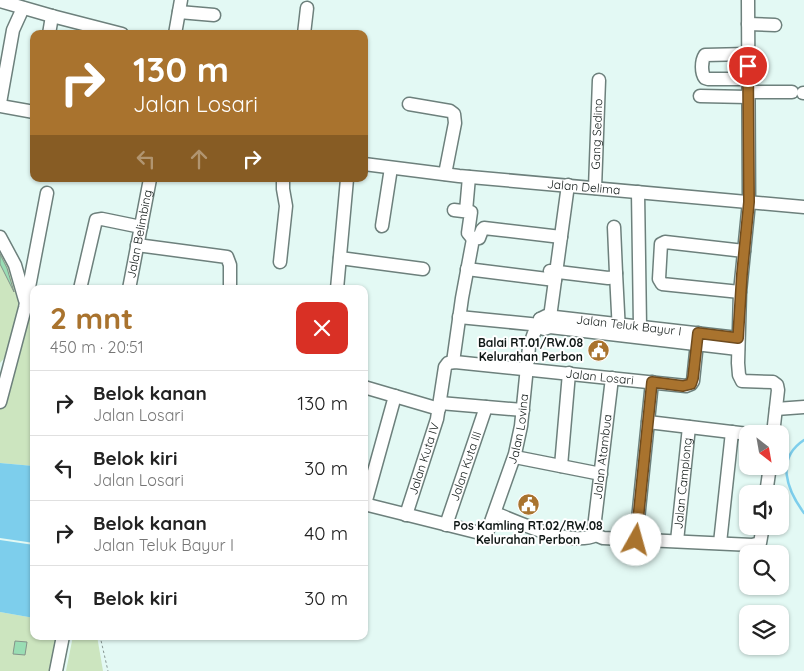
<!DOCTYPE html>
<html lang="id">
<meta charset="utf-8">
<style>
:root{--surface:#fff;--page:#f2f2f2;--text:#222;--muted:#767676;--line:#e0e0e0;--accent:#a9732e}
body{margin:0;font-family:Quicksand,sans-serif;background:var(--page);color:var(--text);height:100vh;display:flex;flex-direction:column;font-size:19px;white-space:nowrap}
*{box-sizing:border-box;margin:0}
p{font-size:16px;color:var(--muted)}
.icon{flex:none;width:28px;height:28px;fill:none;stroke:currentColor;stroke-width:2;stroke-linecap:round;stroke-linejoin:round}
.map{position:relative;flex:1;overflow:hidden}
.panel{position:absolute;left:30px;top:285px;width:338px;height:355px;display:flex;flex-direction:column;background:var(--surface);border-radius:10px;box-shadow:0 1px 4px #0004}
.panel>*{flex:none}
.top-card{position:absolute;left:30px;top:30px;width:338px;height:152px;border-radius:10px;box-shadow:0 1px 4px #0004;background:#a9732e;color:#fff;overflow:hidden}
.needle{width:32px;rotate:149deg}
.fabs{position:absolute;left:739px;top:425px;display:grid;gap:10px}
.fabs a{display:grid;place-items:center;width:50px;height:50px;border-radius:10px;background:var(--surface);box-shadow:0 1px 4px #0004;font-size:25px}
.pin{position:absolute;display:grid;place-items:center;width:42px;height:42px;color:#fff;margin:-21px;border:2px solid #fff;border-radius:50%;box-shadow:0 1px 5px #0007}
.me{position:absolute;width:55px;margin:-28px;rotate:7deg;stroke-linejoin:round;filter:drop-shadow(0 0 4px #0008)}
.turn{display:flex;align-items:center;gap:18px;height:105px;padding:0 20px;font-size:22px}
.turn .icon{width:65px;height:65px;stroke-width:2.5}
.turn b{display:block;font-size:35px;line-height:42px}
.lanes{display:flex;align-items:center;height:48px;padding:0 20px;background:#0003;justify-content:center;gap:25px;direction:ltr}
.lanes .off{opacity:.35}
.round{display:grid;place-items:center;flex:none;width:52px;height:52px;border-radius:10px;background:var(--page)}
.summary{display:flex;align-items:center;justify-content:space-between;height:85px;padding:0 20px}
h1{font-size:30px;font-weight:700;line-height:38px;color:var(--accent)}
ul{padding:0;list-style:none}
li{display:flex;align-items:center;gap:15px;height:65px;padding:0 20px;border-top:1px solid var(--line)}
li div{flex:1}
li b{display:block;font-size:19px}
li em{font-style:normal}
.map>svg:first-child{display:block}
.green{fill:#cce5bf}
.water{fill:#7dceec}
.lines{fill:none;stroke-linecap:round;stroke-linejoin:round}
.stream{stroke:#7dceec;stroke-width:2.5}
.building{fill:#99ddb4;stroke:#84948a}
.minor-casing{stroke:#6d807c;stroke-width:15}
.path{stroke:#879793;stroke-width:1;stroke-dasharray:2.5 2.5;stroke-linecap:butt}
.minor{stroke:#fff;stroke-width:12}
.route-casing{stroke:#6e4b1e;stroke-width:12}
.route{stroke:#a9732e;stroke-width:9}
.labels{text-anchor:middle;stroke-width:4;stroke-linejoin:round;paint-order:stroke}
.street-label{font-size:12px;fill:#101816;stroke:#fff}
.poi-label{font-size:12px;font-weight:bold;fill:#101816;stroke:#fff;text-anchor:end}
</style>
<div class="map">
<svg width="804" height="671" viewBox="0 0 804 671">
<rect width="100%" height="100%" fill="#e3f9f4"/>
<g class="green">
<path d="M0,239L24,299L8,354L0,363Z"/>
<path d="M29,314L34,315V466L0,463V405Z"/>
<path d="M0,612L34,618V636H58L52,671H0Z"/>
<path d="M73,636H97L103,671H66Z"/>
</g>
<g class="water">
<path d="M0,463L34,466V543L0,538Z"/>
<path d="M0,540L34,545V618L0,612Z"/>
</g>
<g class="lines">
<path class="stream" d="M804,440C775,459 787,490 804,513"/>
</g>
<g class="building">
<path d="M0,254L7,268L14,292L0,264Z"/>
<path d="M15,641L27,642L25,655L13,654Z"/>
</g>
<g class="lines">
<defs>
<g id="minor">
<path d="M748,0L749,202L740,292L738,363L739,375L742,381L773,382L777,385L778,390L773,434"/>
<path d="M0,1L52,16L122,34"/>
<path d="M179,12L214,15"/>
<path d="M748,24L775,25"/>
<path d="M49,34L52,16"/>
<path d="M175,34L181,0"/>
<path d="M304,34L307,8"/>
<path d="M748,54L705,55C701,61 701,73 705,78L708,79H748"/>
<path d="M748,92H792"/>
<path d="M803,93H804"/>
<path d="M700,96L748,97"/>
<path d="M0,103L13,30L23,8"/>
<path d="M409,104L450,111L454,114L455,123L445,174"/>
<path d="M0,106L34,112"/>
<path id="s1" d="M364,164L459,176L804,207"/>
<path id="s2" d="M595,188L599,80"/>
<path d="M638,192L640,326"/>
<path d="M454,210L471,212L468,233L473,239"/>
<path d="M466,211L469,177"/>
<path d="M382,226L391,168"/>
<path d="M0,237L15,265L25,300"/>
<path d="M137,245L227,257L230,265V289"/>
<path d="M340,258L423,269"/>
<path d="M280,262L286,206L283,189V179"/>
<path d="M467,269L555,280"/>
<path d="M550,271L608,278L615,277L616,273L614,227"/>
<path d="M616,273L619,332"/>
<path d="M80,289L96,220L102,219L141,227"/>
<path id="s3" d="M129,289L150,179"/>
<path d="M337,289L347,179"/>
<path d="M740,292L662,284L659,279L661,244L665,242L744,251"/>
<path d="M540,319V325L544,329L550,327L738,349"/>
<path id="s4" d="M540,319L546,316L738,338"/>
<path d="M552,322L550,317L568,185"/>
<path d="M453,362L462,298L473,239L479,238L482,230L484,228L561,237"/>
<path d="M364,387L439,409"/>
<path d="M0,402L25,308L47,193"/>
<path d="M440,403L523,410"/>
<path d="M776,409L804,407"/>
<path d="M648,422L748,434"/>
<path d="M515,457L601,474"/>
<path d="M561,466L569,373"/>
<path d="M766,494L770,466"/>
<path id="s5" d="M364,504L484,534L487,533L515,454L521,426L529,347L534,333L540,325L459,317"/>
<path d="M365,504L395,396"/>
<path d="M495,513C519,523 571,547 596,535"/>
<path id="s6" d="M406,515L437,419L445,367L448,363L455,362L686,386L691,384L693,381L698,333"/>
<path id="s7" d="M446,525L486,407"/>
<path d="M596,535L603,538L752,545L760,543L763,526"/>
<path id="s8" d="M596,535L594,528L612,378"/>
<path d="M636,539L652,382"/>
<path id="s9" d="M677,541L689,427"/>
<path d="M720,543L732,432"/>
<path d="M56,671L63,636"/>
</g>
</defs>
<use href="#minor" class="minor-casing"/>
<path class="path" d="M100,636L108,671"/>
<use href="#minor" class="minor"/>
</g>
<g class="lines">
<defs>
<path id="route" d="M636,540L652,382L683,386L691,384L693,378L698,333L738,338L742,274L749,202L748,66"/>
</defs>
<use href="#route" class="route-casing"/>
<use href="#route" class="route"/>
</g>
<defs>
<symbol id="civic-disc" viewBox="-11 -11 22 22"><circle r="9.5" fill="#a9732e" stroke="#fff"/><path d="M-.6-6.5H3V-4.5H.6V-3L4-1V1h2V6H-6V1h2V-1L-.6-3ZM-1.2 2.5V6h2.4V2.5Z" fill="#fff"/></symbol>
</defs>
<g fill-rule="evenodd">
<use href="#civic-disc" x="586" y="338" width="25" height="25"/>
<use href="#civic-disc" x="516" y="492" width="25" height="25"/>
</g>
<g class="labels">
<g class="street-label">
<text dy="4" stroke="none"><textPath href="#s2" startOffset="54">Gang Sedino</textPath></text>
<text dy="4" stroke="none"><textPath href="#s1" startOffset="221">Jalan Delima</textPath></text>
<text dy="4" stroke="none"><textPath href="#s3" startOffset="56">Jalan Belimbing</textPath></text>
<text dy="4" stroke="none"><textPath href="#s4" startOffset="90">Jalan Teluk Bayur I</textPath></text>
<text dy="4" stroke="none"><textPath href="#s6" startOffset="311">Jalan Losari</textPath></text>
<text dy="4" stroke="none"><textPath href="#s5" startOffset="236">Jalan Lovina</textPath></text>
<text dy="4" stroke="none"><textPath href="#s8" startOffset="79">Jalan Atambua</textPath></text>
<text dy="4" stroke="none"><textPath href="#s6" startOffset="59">Jalan Kuta IV</textPath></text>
<text dy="4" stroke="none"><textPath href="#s7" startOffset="62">Jalan Kuta III</textPath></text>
<text dy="4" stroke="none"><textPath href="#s9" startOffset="58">Jalan Camplong</textPath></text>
</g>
<g class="poi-label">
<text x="583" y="347">Balai RT.01/RW.08<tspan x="583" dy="14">Kelurahan Perbon</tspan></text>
<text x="528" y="530" text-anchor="middle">Pos Kamling RT.02/RW.08<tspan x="528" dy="14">Kelurahan Perbon</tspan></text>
</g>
</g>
</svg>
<div class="fabs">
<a><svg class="needle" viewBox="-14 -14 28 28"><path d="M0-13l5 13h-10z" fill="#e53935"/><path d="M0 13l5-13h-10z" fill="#767676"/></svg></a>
<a><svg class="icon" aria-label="sound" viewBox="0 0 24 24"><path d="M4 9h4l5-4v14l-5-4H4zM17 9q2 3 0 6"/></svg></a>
<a><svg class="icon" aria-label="search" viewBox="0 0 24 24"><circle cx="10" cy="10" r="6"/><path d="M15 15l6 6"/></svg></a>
<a><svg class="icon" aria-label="layers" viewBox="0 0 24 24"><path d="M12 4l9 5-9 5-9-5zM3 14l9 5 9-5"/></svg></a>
</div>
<div class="pin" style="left:748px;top:66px;background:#d93025"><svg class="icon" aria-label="arrive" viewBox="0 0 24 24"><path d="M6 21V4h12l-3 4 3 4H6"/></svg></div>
<svg class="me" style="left:636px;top:540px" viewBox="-20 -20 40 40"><circle r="19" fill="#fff"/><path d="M0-13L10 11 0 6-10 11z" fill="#a9732e"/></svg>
<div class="top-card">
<div class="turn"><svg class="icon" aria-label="right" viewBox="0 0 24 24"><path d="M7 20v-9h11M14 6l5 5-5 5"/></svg><div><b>130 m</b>Jalan Losari</div></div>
<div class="lanes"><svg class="icon off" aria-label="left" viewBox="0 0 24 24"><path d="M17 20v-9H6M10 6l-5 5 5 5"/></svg><svg class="icon off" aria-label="ahead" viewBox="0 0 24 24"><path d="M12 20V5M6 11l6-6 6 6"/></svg><svg class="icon" aria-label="right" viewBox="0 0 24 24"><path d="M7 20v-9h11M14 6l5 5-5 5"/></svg></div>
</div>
<section class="panel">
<div class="summary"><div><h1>2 mnt</h1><p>450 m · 20:51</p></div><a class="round" style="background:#d93025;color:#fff"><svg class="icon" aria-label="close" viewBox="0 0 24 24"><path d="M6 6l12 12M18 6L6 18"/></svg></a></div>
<ul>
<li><svg class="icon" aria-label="right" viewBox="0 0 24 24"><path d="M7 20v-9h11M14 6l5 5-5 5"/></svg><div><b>Belok kanan</b><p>Jalan Losari</p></div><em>130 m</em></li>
<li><svg class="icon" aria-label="left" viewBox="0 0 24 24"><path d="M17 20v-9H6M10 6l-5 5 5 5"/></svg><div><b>Belok kiri</b><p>Jalan Losari</p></div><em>30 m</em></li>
<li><svg class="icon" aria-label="right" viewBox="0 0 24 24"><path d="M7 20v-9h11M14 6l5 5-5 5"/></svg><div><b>Belok kanan</b><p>Jalan Teluk Bayur I</p></div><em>40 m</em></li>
<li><svg class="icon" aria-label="left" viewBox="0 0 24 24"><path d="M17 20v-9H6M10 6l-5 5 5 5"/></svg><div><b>Belok kiri</b></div><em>30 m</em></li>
</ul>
</section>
</div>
